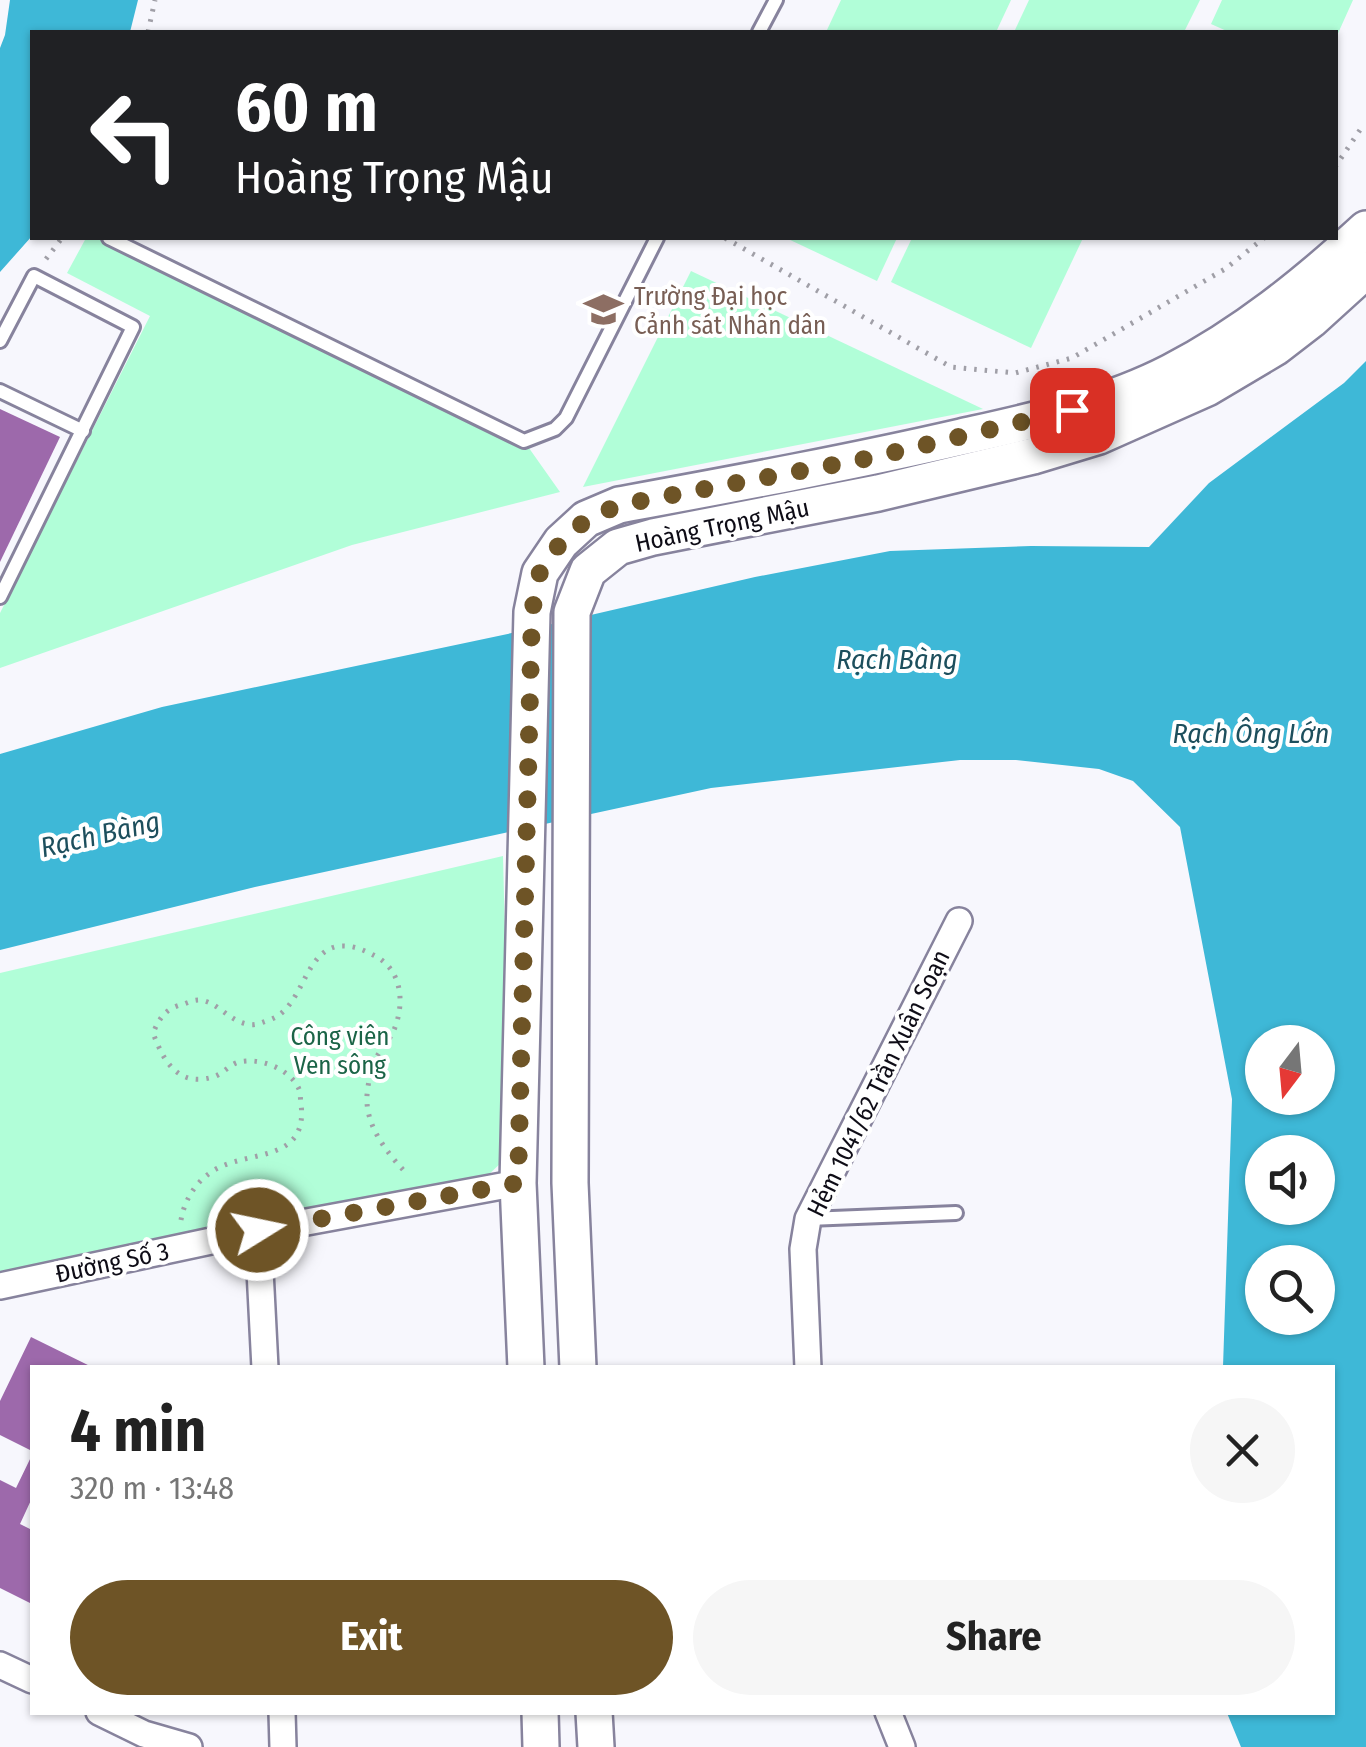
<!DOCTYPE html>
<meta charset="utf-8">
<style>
:root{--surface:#fff;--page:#f6f6f6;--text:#222;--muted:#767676;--accent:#6e5426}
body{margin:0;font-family:"Fira Sans Condensed",sans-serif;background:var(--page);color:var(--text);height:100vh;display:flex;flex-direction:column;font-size:38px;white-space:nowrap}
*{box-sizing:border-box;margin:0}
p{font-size:32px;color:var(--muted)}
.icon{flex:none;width:55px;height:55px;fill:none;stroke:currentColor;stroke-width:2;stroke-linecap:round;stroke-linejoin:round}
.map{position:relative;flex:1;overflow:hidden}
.sheet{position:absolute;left:30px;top:1365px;width:1305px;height:350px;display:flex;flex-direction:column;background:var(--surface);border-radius:0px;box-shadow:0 2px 8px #0004}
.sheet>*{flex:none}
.banner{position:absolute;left:30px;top:30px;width:1308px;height:210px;border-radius:0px;box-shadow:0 2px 8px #0004;background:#202124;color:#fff;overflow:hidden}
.needle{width:65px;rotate:196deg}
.tools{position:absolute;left:1245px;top:1025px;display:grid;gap:20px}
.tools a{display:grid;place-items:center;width:90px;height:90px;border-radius:50%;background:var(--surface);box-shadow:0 2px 8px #0004;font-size:50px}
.pin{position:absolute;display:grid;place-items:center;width:85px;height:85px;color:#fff;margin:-42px;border-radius:20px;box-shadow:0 5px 15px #0006}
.me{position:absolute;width:110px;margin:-55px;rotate:80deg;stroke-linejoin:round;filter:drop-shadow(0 0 8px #0008)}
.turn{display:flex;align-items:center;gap:35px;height:210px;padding:0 40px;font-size:45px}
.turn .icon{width:130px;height:130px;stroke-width:2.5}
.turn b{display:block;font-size:70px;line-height:85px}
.round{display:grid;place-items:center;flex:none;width:105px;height:105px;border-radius:52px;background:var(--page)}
.head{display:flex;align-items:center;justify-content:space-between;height:170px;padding:0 40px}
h1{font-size:60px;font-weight:700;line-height:75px}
.primary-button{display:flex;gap:20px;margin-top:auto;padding:20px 40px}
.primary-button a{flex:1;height:115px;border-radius:60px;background:var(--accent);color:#fff;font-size:40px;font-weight:700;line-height:115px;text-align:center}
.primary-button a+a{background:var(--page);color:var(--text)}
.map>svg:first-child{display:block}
.green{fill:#b1fed8}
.water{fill:#3eb8d7;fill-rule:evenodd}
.building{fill:#9d69ab}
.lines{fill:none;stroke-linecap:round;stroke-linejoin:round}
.lane-casing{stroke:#87839d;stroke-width:18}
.street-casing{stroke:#87839d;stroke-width:30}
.secondary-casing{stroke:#87839d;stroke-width:40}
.path{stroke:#a09fa7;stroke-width:5;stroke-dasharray:2.5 8;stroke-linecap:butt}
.lane{stroke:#fff;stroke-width:12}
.street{stroke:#fff;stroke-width:25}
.secondary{stroke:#fff;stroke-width:35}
.route{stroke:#6e5426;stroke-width:18;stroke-dasharray:0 32.4}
.labels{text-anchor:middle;stroke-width:8;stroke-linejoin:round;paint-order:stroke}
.education-label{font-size:25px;fill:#785e54;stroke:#fff;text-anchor:start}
.street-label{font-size:25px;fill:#0e0c16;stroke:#fff}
.park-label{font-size:25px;fill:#1b6447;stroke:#fff}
.water-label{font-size:28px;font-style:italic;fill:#1d4f5d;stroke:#fff}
</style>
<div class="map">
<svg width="1366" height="1747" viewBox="0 0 1366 1747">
<rect width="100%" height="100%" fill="#f7f7fd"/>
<g class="green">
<path d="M841,0H1011L996,32H826Z"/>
<path d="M1029,0H1200L1184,32H1014Z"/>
<path d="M1222,0H1353L1335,40V32H1229L1211,24Z"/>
<path d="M86,238H132L131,248L524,441L560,492L352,545L0,668V613L150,316L67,273Z"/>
<path d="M786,238H897L877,281Z"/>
<path d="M912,238H1083L1031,348L891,282Z"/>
<path d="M691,271L983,409L583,487Z"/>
<path d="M503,856L510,1140L504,1160L485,1178L0,1273V973Z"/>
</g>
<g class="water">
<path d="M10,0H138L130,32H32V236L0,272V48L5,35Z"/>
<path d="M1366,361V1747H1241L1227,1713L1332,1712V1368L1223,1367L1232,1099L1180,827L1133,781L1099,769L1016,760H960L711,788L255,887L0,950V754L162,707L526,630L755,577L890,551L1031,546L1149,547L1209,483L1344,383ZM1262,1042H1318V1098H1262ZM1262,1152H1318V1208H1262ZM1262,1262H1318V1318H1262Z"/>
</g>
<g class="building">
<path d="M0,409L60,437L0,562Z"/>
<path d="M31,1337L94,1368H32V1451L0,1435V1401Z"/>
<path d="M32,1455V1498L20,1524L32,1530V1604L0,1588V1480L16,1488Z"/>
</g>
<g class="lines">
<defs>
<g id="lane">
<path d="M759,32L776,0"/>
<path d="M109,238L524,441L555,429L566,418L657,238"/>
<path d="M0,341L34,276L133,327L0,597"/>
<path d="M0,391L83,431"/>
<path d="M808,1219L956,1213"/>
</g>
<g id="street">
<path d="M258,1231L265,1368"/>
<path d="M0,1286L258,1231L518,1183"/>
<path d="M808,1368L803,1249L808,1219L959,921"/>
<path d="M0,1665L32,1680"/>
<path d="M99,1712L144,1734L189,1747"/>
<path d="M282,1712L283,1747"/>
<path d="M888,1712L902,1747"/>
</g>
<g id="secondary">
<path d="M526,1368L518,1183L532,612L540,573L561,542L586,519L619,505C733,484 848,463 961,437C1032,421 1105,406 1171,372C1243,335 1306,284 1366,229"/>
<path d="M578,1368L570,1183L572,612L588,571L618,547L653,537L878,493L1033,456L1099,436L1207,388L1276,347L1311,320L1366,270"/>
<path d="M540,1712L541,1747"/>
<path d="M594,1712L596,1747"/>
</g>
</defs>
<use href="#lane" class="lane-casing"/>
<use href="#street" class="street-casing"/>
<use href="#secondary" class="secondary-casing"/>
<g class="path">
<path d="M148,32L155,0"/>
<path d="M1335,167L1360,130L1366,128"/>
<path d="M725,238L951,367L1015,373L1072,358L1225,269L1264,238"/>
<path d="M46,259L62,238"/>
<path d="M181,1220C185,1197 199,1177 220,1167C254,1151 308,1160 301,1104C300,1099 301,1094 299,1089C290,1069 260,1057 239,1062C230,1064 223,1074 213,1077C178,1087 164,1062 153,1033C160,1017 166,1008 184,1004C189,1002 194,1000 199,1000C217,1001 229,1021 247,1024C255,1026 260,1023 269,1020C304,1009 303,950 340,946C354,945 366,951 377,957C403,972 405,1006 393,1032C389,1041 381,1049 376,1058C371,1067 368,1084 367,1095C365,1126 387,1153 408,1175"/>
</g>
<use href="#lane" class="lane"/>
<use href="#street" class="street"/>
<use href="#secondary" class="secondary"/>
</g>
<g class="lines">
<path class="route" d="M258,1230L518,1183L532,612L540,572L561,542L586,520L619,505L870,458L1072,410"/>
</g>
<defs>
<symbol id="university-bare" viewBox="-9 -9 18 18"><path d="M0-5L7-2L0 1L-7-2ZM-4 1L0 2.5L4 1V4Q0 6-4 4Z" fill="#8d6e63" stroke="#fff" stroke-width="2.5" paint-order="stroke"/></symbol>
</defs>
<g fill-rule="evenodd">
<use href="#university-bare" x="576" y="282" width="55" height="55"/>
</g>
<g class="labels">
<g class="education-label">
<text x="634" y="305">Trường Đại học<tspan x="634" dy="29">Cảnh sát Nhân dân</tspan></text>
</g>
<g class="street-label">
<text transform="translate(722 525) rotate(-12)" y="9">Hoàng Trọng Mậu</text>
<text transform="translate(878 1083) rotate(-64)" y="9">Hẻm 1041/62 Trần Xuân Soạn</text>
<text transform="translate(112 1262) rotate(-12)" y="9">Đường Số 3</text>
</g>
<g class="park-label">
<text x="340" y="1045">Công viên<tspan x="340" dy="29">Ven sông</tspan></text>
</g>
<g class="water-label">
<text x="897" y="669">Rạch Bàng</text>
<text x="1251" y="743">Rạch Ông Lớn</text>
<text transform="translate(100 834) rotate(-13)" y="10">Rạch Bàng</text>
</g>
</g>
</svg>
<div class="tools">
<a><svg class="needle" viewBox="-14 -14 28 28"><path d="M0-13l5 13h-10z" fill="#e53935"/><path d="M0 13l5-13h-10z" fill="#767676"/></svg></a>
<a><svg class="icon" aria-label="sound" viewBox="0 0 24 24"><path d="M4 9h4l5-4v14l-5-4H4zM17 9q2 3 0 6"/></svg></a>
<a><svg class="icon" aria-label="search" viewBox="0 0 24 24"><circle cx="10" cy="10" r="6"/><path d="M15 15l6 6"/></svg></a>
</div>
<div class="pin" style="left:1072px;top:410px;background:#d93025"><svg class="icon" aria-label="arrive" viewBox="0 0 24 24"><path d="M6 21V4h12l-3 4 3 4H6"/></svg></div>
<svg class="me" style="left:258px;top:1230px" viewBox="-20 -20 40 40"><circle r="17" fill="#6e5426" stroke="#fff" stroke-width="3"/><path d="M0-11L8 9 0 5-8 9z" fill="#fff"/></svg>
<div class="banner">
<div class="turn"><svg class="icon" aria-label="left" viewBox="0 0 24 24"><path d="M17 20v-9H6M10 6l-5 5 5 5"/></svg><div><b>60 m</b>Hoàng Trọng Mậu</div></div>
</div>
<section class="sheet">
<div class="head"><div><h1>4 min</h1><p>320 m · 13:48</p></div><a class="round"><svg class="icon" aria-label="close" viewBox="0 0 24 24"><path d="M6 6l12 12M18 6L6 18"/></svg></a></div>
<div class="primary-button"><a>Exit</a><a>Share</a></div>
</section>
</div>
